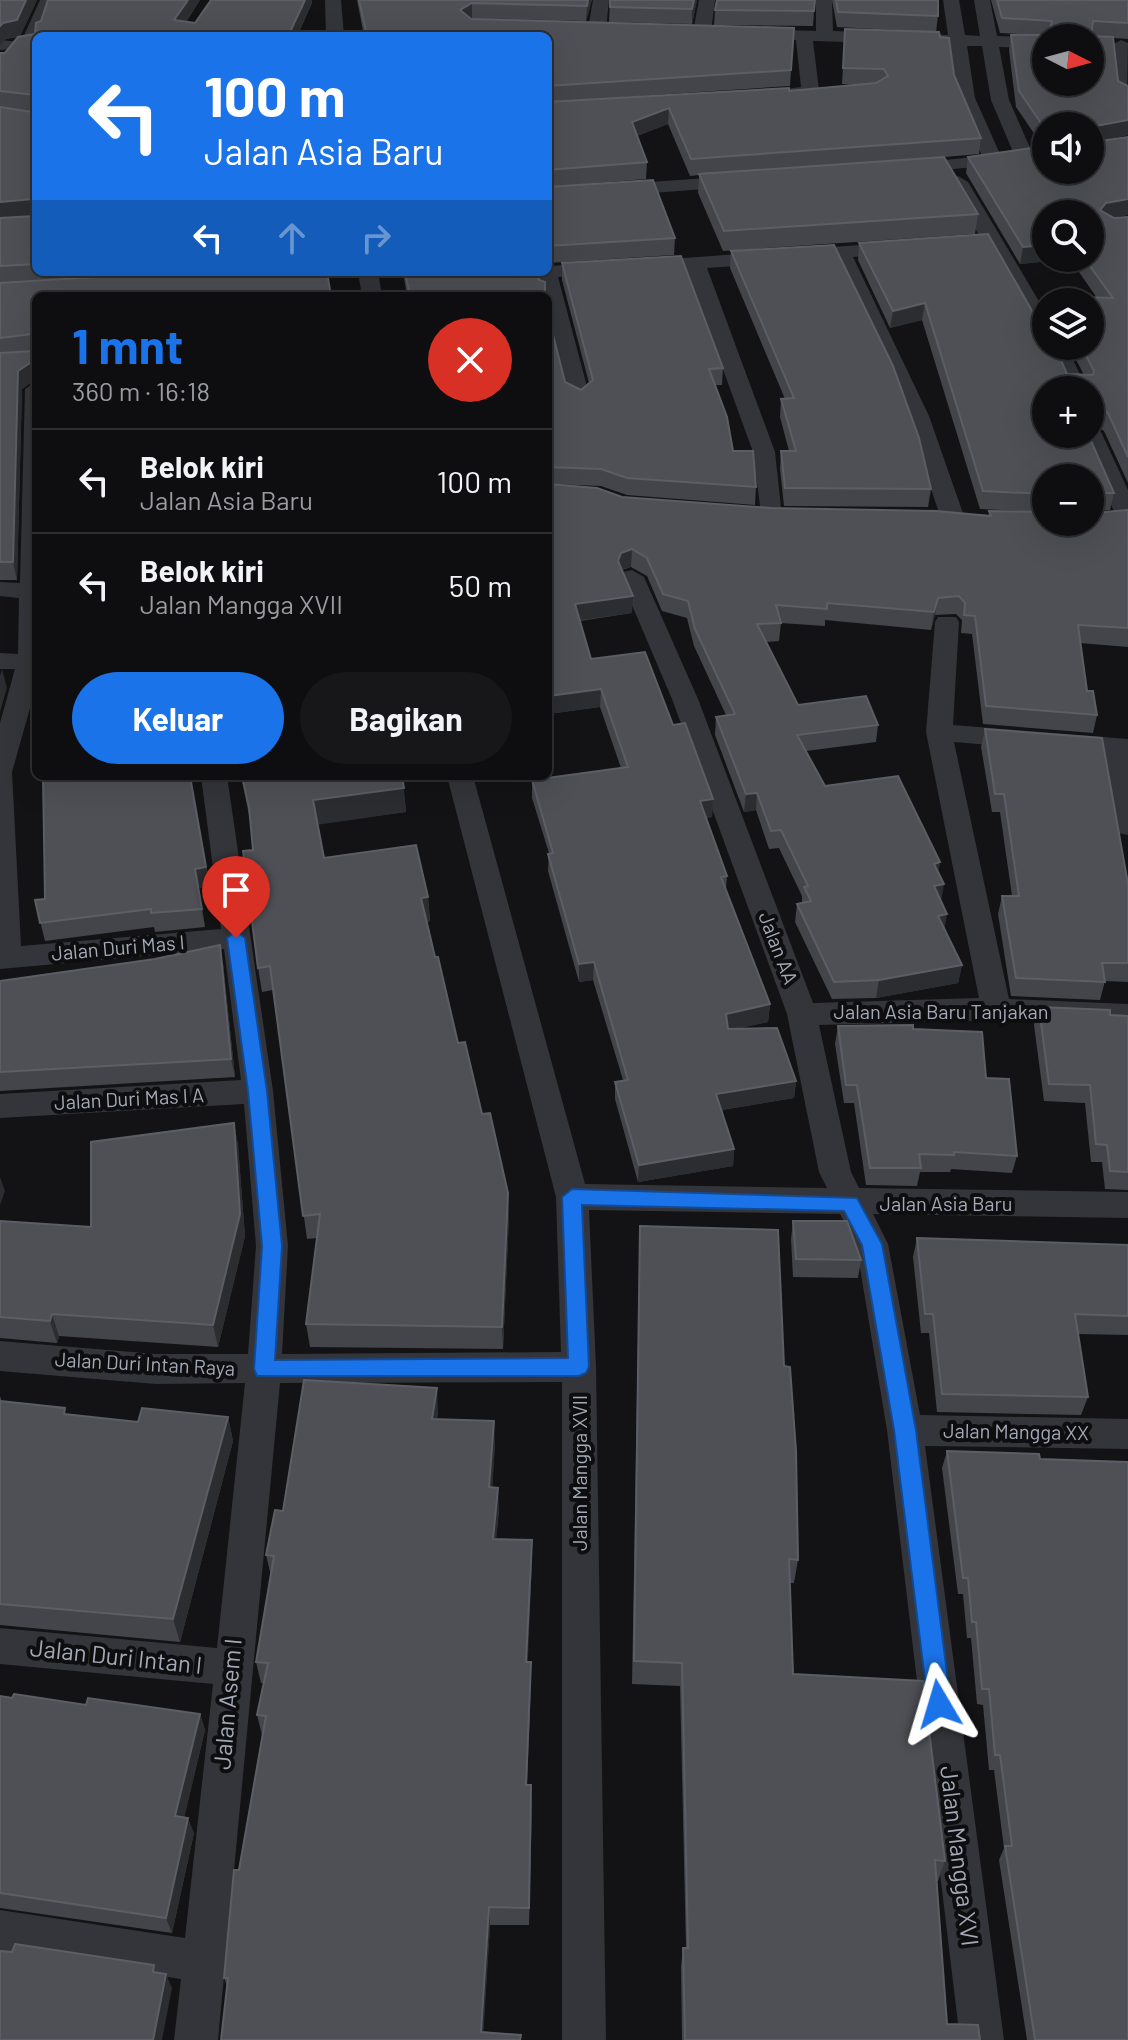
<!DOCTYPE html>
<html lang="id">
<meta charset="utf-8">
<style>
:root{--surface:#0e0e10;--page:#171719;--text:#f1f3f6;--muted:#9b9c9f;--line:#2e2e30;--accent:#1a73e8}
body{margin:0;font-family:Barlow,sans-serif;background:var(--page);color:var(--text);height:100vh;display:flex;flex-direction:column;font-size:30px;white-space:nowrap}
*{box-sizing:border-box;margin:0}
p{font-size:26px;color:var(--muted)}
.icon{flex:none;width:44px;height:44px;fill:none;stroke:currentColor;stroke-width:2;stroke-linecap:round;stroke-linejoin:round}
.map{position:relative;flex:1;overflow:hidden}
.side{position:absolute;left:32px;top:292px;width:520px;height:488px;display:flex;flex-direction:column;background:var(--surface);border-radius:12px;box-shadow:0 8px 32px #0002,0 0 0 2px var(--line)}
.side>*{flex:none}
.top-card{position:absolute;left:32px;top:32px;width:520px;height:244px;border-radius:12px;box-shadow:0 8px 32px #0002,0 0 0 2px var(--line);background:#1a73e8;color:#fff;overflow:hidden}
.needle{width:52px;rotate:96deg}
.buttons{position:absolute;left:1032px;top:24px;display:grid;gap:16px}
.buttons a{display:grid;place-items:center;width:72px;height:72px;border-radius:50%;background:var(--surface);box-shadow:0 8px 32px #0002,0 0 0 2px var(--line);font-size:40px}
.pin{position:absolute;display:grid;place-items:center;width:68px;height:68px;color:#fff;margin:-82px -34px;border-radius:50% 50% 50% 0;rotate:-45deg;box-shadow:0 0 8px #0007}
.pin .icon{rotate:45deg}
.me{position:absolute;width:88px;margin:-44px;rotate:353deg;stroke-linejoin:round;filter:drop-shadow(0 0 6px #0008)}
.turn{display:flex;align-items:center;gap:28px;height:168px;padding:0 40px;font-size:36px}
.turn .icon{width:104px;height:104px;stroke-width:2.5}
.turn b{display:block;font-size:56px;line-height:68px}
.lanes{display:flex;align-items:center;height:76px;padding:0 40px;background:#0003;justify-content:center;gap:40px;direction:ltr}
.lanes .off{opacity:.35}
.round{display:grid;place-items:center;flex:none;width:84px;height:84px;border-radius:42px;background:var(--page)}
.overview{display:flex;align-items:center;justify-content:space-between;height:136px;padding:0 40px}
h1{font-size:48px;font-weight:700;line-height:60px;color:var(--accent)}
.button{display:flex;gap:16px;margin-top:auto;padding:16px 40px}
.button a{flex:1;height:92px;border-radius:48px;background:var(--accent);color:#fff;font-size:32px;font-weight:700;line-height:92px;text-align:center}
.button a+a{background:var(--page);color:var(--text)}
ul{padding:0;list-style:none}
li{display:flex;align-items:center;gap:24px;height:104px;padding:0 40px;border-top:2px solid var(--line)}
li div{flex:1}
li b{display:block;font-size:30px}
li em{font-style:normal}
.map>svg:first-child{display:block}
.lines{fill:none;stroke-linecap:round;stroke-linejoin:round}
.street{fill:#34353a;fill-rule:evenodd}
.wall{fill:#43454a;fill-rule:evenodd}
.shaded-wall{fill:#2c2d30}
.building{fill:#4e5056;stroke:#5b5e65;stroke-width:2;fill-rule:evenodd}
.route{fill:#1a73e8;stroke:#114b97;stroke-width:2}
.labels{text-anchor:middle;stroke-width:8;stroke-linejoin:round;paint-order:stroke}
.street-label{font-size:20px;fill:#a3a9b6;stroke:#0e0e10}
.near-street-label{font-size:24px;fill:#a3a9b6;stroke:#0e0e10}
</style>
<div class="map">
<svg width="1128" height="2040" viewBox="0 0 1128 2040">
<rect width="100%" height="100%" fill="#131315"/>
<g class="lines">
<g class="street">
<path d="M40,0H56L41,36H36L35,47L0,50V40L21,42Z"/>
<path d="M325,0H341L344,36H326Z"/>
<path d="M593,0H609L606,29L597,34L588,29Z"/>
<path d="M699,0H715L711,32L702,37L693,32Z"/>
<path d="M816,0H832L833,31L948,35L943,0H959L965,35L980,36L974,0H990L997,36L1047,38L1046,48L999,47L1009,100L1031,150L1046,148V160L902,174L899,170L909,164L982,156L957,98L949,45L813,41L819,90C807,102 782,104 766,100V92L801,87L796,40L754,39L745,34L754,29L816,31ZM967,46H982L991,100L1013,152L1000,154L975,98Z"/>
<path d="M1121,40L1128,43L1127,102L1118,97L1112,45Z"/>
<path d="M737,176L747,182L744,186L548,201V189Z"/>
<path d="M958,176L968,182L1046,313V337L1035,331L948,182Z"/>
<path d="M900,242L910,248L907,252L853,257L929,416L965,519L953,526L941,519L907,416L834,259L707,268L775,452L782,516L778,521H762L753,452L687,270L644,273L634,267L644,261Z"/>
<path d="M600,263L607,265L610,269L607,273L558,277L590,398L579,405L568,398L548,320V296H542L536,272H548V266Z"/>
<path d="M358,272H378L382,296H362Z"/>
<path d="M1046,344L1066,346L1088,390H1066Z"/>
<path d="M36,382V687L12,772L21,946L221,929L201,776H227L273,1091L288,1246L282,1354L561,1352L556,1197L447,776H473L585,1184L827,1188L819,1172L787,1014L672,699L620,577L623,572L632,570L644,577L698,699L813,1003L979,998L926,732L935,622L938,617H956L959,622L953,725L1128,739V835L1118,833L1114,826L1100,754L954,742L1009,999L1128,1004V1026L996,1020L819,1025L851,1172L859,1188L1128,1192V1218L873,1214L888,1244L920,1415L1128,1419V1449L925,1446L1004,2040H960L887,1430L856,1244L840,1214L589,1210L596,1367L606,2040H562V1382L280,1383L218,2040H174L181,1979L0,1952V1910L185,1938L213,1684L0,1664V1628L217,1648L245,1383L156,1384L0,1371V1341L156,1354H248L256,1246L244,1104L0,1118V1094L241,1080L224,949L0,969V723L15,669H0V653L18,654L19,598L0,596V582L20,583L25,389Z"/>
<path d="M1090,425L1101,432L1128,490V523L1116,516L1080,434H1090Z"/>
</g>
</g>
<g class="wall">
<path d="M0,0H37L20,36L200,0L186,22L195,23L211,0H312V3L299,32L329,34V36H36V272H327L36,296V569L35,564L33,381L22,389L17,580H0V53H5L17,37L6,39L0,46Z"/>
<path d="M357,0H592L586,21L472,18L794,28L790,86L548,102L789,91L861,85L842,84L845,29L940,37L954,75L981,138L979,154L944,157L978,214L975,234L723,251L698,193L699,175L690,176L668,124L637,136L647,162L646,179L548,187V36H364Z"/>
<path d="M610,0H697L692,24L609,22Z"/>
<path d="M832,0H938V16L936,32L837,27Z"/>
<path d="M991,0H1128V39L1113,38L1118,81L1128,86V135L1093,142L1128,137V215L1112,217H1128V483L1104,431L1090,422V390H1046L1114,493L1110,510L1090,511V478H1046V512L980,509L922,320L890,328L858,260L859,243L1046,346L1067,374L1084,375L1069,346H1090V302H1051L1052,296L1097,298L1070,259L1020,264L966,173L968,157L1046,170L1090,126H1046V146L1042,145L1016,107L1009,50L1011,35H1033L1000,33ZM1090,214V258H1046Z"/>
<path d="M715,10L814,11L813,26L714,25Z"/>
<path d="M548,187L675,238L674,255L548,263Z"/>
<path d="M731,251L931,489L928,507L784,506L780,469L781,451H789L780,417L781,399H785L730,268Z"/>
<path d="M562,263L723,368L722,385H715L733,451L756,487L755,505L627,495L601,486L551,484L622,497L771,508L989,515V511L1092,513L1128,510V647L1080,643L1087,691L1097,715L1093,733L983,724L972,634L961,633L962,620L956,614L935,615L931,630L825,620V626L781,623L779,641L766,642L798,705L878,725L876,742L806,751L825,786L940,862L938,872L944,929L962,965L958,983L876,998L832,999L795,922L797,904L802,903V896L779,848L769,849L756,810L744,812L715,735L716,717L726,715L694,646L687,618L662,611L647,576L631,567L622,570L632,613L580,621L591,659L673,725L713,799L712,817L706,818L727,876L726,889L770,1004L768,1022L739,1028L796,1081L794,1098L722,1110L734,1149L733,1166L638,1182L615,1099V1082L623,1080L593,980L579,982L548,871L549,853L532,798V780L621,768L600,707L548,714V316L565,382L581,390L589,383L562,280Z"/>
<path d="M403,272H537L545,296H407Z"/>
<path d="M985,729L1128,884V982L1105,981L1100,1000L1011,996L998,914L1002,896H1012L1000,812H992L981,747Z"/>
<path d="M43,776H190L210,886L199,888L205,927L155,932L154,927L45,941L35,900L45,899Z"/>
<path d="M241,776H402L406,812L317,824L324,858L428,897L430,921L427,922L435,957L458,1043L482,1114L509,1216L503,1349L310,1347L306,1324L317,1238L307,1239L273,990L262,992L258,968L253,850L250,820Z"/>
<path d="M223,963L235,1077L0,1091V981Z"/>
<path d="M1039,1007L1110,1015L1128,1016V1190L1105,1189L1102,1162H1091L1085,1103L1044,1101L1034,1025Z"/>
<path d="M838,1026L913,1029L986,1078L1017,1156L1012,1173L951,1169L950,1172H920L917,1186L866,1185L854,1103H844L835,1044Z"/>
<path d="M234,1123L238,1146L245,1236L218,1347L59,1336L57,1343L0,1338V1339V1221L91,1227Z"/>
<path d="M793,1221L861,1260L858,1278L793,1277L791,1239Z"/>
<path d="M640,1226L784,1366L798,1560L794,1583H790L793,1674L945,1861L938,1881H937L947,2024L980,2040H682L681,1967L683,1948H686L680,1686L632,1684Z"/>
<path d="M917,1238L1127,1245L1128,1243V1335L1078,1334L1088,1397L1081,1415L937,1412L929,1333H921L913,1257Z"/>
<path d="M0,1396L2,1402L68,1414L138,1422L228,1417L233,1441L180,1642L0,1625V1626Z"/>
<path d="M438,1411L437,1419L495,1443L492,1488L499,1510L496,1539L532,1561L527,1662L531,1682L527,1785L532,1804L529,1925H490L483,2032L521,2035V2040H221L227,1986L224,1978L239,1870L262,1735L257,1715L264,1683H261L256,1662L271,1576L266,1555L283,1511Z"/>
<path d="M947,1451L1128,2040H1027L999,1860L1004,1848L994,1770H989L983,1705L977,1704L971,1638H967L963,1594H958L942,1468Z"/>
<path d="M0,1696L86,1705L200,1714L205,1730L184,1817L194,1833L172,1933L0,1908Z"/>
</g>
<g class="shaded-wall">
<path d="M26,0H37L20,36L6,39L0,46V26Z"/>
<path d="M188,0H200L176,36L174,20Z"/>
<path d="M305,0H312V3L297,36L290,32Z"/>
<path d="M588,0H592L586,21L587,6Z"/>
<path d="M694,0H697L692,24V9Z"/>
<path d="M472,3V18L460,25V10Z"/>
<path d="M669,108L668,124L631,138L632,122Z"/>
<path d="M1128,120V135L1090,142V127Z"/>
<path d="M33,199L36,216L0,220V202Z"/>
<path d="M1128,199V215L1103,219L1100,210L1106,203Z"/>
<path d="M1046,245V258L1070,259L1020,264L1023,247Z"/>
<path d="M925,303L922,320L890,328L893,311Z"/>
<path d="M33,361L36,379L22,389L17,580L13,562L18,371Z"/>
<path d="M632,549L631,567L620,570L618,561L621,553Z"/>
<path d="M633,596L632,613L575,621V604Z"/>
<path d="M938,598L935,615L931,630L934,612Z"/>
<path d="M2,669L7,688L0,712V676Z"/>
<path d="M601,689L600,707L548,714V696Z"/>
<path d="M404,788L406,812L316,825L313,800Z"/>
<path d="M757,793L756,810L744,812L746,794Z"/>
<path d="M713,799L712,817L699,819L700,801Z"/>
<path d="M940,862L937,880L934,864Z"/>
<path d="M206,867L210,886L199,888L205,927L195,869Z"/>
<path d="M944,884L941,902L934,886Z"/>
<path d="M428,897L430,921L423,922L421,898Z"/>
<path d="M947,914L944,932L938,916Z"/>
<path d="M220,945L223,963L235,1077L231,1059Z"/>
<path d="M594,962L593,980L579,982V964Z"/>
<path d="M962,965L958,983L876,998L879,980Z"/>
<path d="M770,1004L768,1022L724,1032L726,1014Z"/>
<path d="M796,1081L794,1098L715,1111L716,1094Z"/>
<path d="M234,1123L238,1146L245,1236L218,1347L213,1325Z"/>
<path d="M734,1149L733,1166L638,1182L639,1165Z"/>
<path d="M0,1177L5,1191L0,1205Z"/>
<path d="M508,1193L509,1216L503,1349L502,1327Z"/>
<path d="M52,1314L59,1336L57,1343L50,1321Z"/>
<path d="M437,1388L438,1411L434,1441L432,1419Z"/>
<path d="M228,1417L233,1441L180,1642L173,1619Z"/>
<path d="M494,1421L495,1443L491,1509L489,1487Z"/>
<path d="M498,1488L499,1510L494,1560L493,1539Z"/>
<path d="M532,1540V1561L527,1682L526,1662Z"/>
<path d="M531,1662V1682L526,1804V1785Z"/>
<path d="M200,1714L205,1730L181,1832L175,1816Z"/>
<path d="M531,1785L532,1804L529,1925V1908Z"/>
<path d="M188,1818L194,1833L172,1933L166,1918Z"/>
<path d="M489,1907L490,1925L483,2040L481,2032Z"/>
<path d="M166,1974L172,1988L162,2040H153Z"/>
</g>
<g class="building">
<path d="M0,0H26L17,20L3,23L0,26Z"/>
<path d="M48,0H188L174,20L195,23L211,0H305L290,32L329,34L328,36H36V264L0,266V218L35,216L33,199L0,202V107L32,112L36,109L35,95L0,91V53H5L18,37L35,34L36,23L41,21Z"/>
<path d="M359,0H588L587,6L472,3L460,10L471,19L794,28L791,70L548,86V36H367Z"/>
<path d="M610,0H694L692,9L610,7Z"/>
<path d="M717,0H815L814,11L715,10Z"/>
<path d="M836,0H938V16L838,12Z"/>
<path d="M997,0H1128V23L1093,21L1091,36L1113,37L1118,81L1128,86V120L1090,127L1094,142L1128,137V199L1106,203L1100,210L1114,218L1128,217V457L1108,413L1093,405L1090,414V390H1046V434H1088L1114,493H1094L1091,501L1090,478H1046V494L983,491L925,303L893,311L859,243L988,234L1035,316L1046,322V346H1055L1067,374L1093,375L1094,371L1081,346H1090V302H1052V296L1113,298L1084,258H1090V214H1046V245L1023,247L968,157L1046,146V170H1090V126H1046L1045,129L1019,91L1011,35H1049L1052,21L1002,18ZM1046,38H1090V82H1046Z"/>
<path d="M845,29L939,32L940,37L949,38L954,75L981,138L691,159L669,108L632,122L647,162L548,170V102L789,88V91L876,83L888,76L884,69L843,68Z"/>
<path d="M944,157L978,214L724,231L699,174Z"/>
<path d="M653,180L675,238L548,246V187Z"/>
<path d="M834,245L893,366L919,438L931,489L785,488L781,451H796L781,399L794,398L731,251Z"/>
<path d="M681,256L723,368L709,369L727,417L733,451H753L756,487L627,478L601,469L548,467V315L565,382L581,390L593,380L562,263Z"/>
<path d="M177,272H327L331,296H36V564H35L33,361L18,371L13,562H0V353L34,351L32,334L0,338V283Z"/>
<path d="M405,272H537L539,280L545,282V296H410Z"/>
<path d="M548,484L597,488L622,497L771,508L936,511L991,516L989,511L1046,512V522H1090V512L1092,513L1128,510V628L1078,625L1087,691H1093L1097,715L986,706L975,616L964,615L965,603L959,596L938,598L934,612L827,603V609L776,605L781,623L757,624L798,705L866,696L878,725L797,735L825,786L898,776L940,862L934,864L944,884L934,886L947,914L938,916L962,965L879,980L834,982L797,904L811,901L804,887L808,886L781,830L771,831L757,793L746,794L716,717L735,714L695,629L688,601L663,594L647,558L632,549L621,553L618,561L633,596L575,604L591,659L645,652L673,725L685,723L713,799L700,801L727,876L721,877L770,1004L726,1014L728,1029L777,1028L796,1081L716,1094L734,1149L639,1165L615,1082L628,1080L594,962L579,964L548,854L553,853L532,780L628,767L601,689L548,696Z"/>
<path d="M985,729L1102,738L1128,884V963H1102L1105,982L1016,978L1002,896H1019L1004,794H995Z"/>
<path d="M43,776H190L206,867L195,869L202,909L151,913V909L40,923L35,900L45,899Z"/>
<path d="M242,776H402L404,788L313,800L324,858L416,845L428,897L421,898L435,957H438L458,1043L465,1042L482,1114L490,1113L508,1193L502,1327L306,1324L320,1214L303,1216L270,966L258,968L243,851L253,850L249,807Z"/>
<path d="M220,945L231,1059L0,1072V981L155,959Z"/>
<path d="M1039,1007L1110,1010V1015L1128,1016V1172L1110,1171L1107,1145L1096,1144L1090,1085L1049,1084Z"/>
<path d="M913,1025V1029L982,1032L986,1078L1009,1079L1017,1156L954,1152V1155L919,1154L921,1168H870L857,1085H846L838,1026Z"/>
<path d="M234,1123L240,1214L213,1325L52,1314L50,1321L0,1317V1221L91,1227V1142Z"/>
<path d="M793,1221H847L861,1260L796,1259Z"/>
<path d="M640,1226L778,1230L784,1366L790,1367L796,1451L798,1560L789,1559L793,1674L923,1681L945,1861L935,1860L947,2024L978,2025L980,2040H685L683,1948H688L682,1663L634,1661Z"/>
<path d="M917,1238L1128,1245V1316L1075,1314L1088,1397L942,1394L933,1314H925Z"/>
<path d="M304,1380L437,1388L432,1419L494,1421L489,1487L498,1488L493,1539L532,1540L526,1662H531L526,1785H531L529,1908L489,1907L481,2032L521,2035L520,2040H221L228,1978H224L234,1870H239L266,1716L257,1715L268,1663L256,1662L274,1556L266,1555L275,1510L283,1511Z"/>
<path d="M0,1401L65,1408L64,1414L138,1422L142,1408L228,1417L173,1619L0,1604Z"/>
<path d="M947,1451L1039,1454L1040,1459L1128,1462V2040H1035L1005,1846H1012L1000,1755H995L989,1689H982L976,1622H972L968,1578H963Z"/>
<path d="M14,1694L86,1705L88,1698L200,1714L175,1816L188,1818L166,1918L0,1893V1696L12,1698Z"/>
<path d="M15,1944L154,1965L153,1972L166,1974L153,2040H0V1951L12,1952Z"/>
</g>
<path class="route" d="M236,931L245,938L267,1091L282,1246L275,1360L568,1358L562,1197L572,1189L857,1198L882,1244L916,1430L951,1704L948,1712L939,1716L931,1712L928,1704L894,1430L862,1245L844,1211L582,1205L589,1367L586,1373L579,1376H257L254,1369L262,1246L248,1091L227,938Z"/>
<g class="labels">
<g class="street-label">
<text transform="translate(118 948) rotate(-5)" y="7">Jalan Duri Mas I</text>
<text transform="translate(778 948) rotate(69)" y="7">Jalan AA</text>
<text x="941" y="1019">Jalan Asia Baru Tanjakan</text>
<text transform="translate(129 1099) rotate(-3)" y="7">Jalan Duri Mas I A</text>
<text x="946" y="1211">Jalan Asia Baru</text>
<text transform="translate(145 1364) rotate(3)" y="7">Jalan Duri Intan Raya</text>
<text transform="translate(1016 1432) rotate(1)" y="7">Jalan Mangga XX</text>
<text transform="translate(580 1473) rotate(-90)" y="7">Jalan Mangga XVII</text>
</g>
<g class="near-street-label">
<text transform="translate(116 1657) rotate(6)" y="8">Jalan Duri Intan I</text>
<text transform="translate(228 1704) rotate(-85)" y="8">Jalan Asem I</text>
<text transform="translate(959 1856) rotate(83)" y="8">Jalan Mangga XVI</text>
</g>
</g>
</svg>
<div class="buttons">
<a><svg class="needle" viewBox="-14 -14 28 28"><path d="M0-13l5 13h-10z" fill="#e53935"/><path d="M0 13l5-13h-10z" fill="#9b9c9f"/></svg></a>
<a><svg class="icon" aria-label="sound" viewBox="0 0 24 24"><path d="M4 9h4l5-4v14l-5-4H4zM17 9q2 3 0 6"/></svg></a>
<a><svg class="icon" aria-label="search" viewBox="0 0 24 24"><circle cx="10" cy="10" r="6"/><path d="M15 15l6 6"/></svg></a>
<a><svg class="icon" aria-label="layers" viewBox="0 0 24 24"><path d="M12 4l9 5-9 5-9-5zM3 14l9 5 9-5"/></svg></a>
<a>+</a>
<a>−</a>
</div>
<div class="pin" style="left:236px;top:938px;background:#d93025"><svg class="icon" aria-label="arrive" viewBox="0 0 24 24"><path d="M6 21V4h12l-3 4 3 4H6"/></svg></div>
<svg class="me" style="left:939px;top:1704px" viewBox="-20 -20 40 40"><path d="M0-17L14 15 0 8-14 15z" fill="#1a73e8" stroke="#fff" stroke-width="4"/></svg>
<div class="top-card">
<div class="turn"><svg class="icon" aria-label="left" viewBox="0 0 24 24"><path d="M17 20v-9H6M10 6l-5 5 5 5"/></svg><div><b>100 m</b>Jalan Asia Baru</div></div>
<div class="lanes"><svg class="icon" aria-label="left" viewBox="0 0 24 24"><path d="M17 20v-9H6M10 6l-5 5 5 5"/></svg><svg class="icon off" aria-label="ahead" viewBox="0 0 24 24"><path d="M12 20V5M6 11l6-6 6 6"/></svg><svg class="icon off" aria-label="right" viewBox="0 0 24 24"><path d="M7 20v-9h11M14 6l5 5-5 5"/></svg></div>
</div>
<section class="side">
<div class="overview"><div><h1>1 mnt</h1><p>360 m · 16:18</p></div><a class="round" style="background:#d93025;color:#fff"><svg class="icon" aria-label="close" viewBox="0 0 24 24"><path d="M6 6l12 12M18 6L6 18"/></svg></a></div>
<ul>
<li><svg class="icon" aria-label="left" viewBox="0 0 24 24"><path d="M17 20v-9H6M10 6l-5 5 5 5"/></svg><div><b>Belok kiri</b><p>Jalan Asia Baru</p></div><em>100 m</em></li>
<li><svg class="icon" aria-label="left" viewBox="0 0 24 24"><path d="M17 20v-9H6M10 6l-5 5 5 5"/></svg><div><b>Belok kiri</b><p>Jalan Mangga XVII</p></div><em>50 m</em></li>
</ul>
<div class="button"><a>Keluar</a><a>Bagikan</a></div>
</section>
</div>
